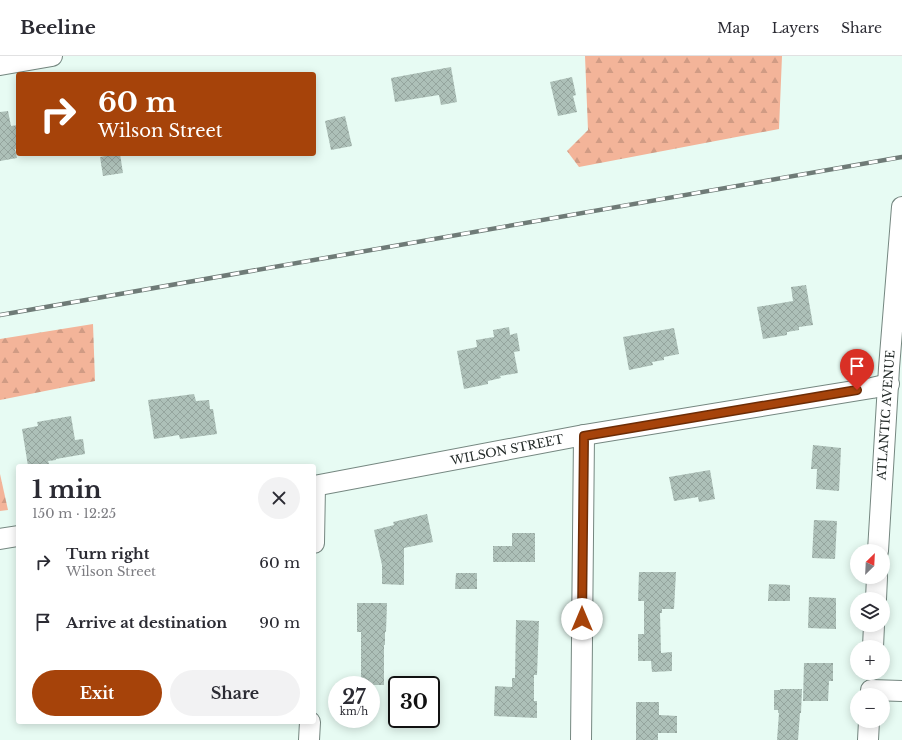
<!DOCTYPE html>
<meta charset="utf-8">
<style>
:root{--surface:#fff;--page:#f2f2f3;--text:#2b2b33;--muted:#7c7c81;--line:#e1e1e2;--accent:#a6430a}
body{margin:0;font-family:"Libre Baskerville",serif;background:var(--page);color:var(--text);height:100vh;display:flex;flex-direction:column;font-size:15px;white-space:nowrap}
*{box-sizing:border-box;margin:0}
p{font-size:13px;color:var(--muted)}
.icon{flex:none;width:22px;height:22px;fill:none;stroke:currentColor;stroke-width:2;stroke-linecap:round;stroke-linejoin:round}
.map{position:relative;flex:1;overflow:hidden}
.panel{position:absolute;left:16px;top:408px;width:300px;height:260px;display:flex;flex-direction:column;background:var(--surface);border-radius:4px;box-shadow:0 2px 10px #0003}
.panel>*{flex:none}
.banner{position:absolute;left:16px;top:16px;width:300px;height:84px;border-radius:4px;box-shadow:0 2px 10px #0003;background:#a6430a;color:#fff;overflow:hidden}
.needle{width:26px;rotate:24deg}
.controls{position:absolute;left:850px;top:488px;display:grid;gap:8px}
.controls a{display:grid;place-items:center;width:40px;height:40px;border-radius:50%;background:var(--surface);box-shadow:0 2px 10px #0003;font-size:20px}
.speed{position:absolute;left:328px;top:620px;display:flex;gap:8px;font-size:20px;font-weight:700;text-align:center}
.speed>*{display:grid;place-content:center;width:52px;height:52px;border-radius:50%;background:var(--surface);box-shadow:0 2px 10px #0003;line-height:1}
.speed small{font-size:10px;font-weight:400}
.speed .limit{border:2px solid #111;border-radius:6px;background:#fff;color:#111}
.pin{position:absolute;display:grid;place-items:center;width:34px;height:34px;color:#fff;margin:-41px -17px;border-radius:50% 50% 50% 0;rotate:-45deg;box-shadow:0 0 4px #0007}
.pin .icon{rotate:45deg}
.me{position:absolute;width:44px;margin:-22px;rotate:0deg;stroke-linejoin:round;filter:drop-shadow(0 0 3px #0008)}
.turn{display:flex;align-items:center;gap:14px;height:84px;padding:0 16px;font-size:18px}
.turn .icon{width:52px;height:52px;stroke-width:2.5}
.turn b{display:block;font-size:28px;line-height:34px}
.round{display:grid;place-items:center;flex:none;width:42px;height:42px;border-radius:21px;background:var(--page)}
.overview{display:flex;align-items:center;justify-content:space-between;height:68px;padding:0 16px}
h1{font-size:24px;font-weight:700;line-height:30px}
.button{display:flex;gap:8px;margin-top:auto;padding:8px 16px}
.button a{flex:1;height:46px;border-radius:24px;background:var(--accent);color:#fff;font-size:16px;font-weight:700;line-height:46px;text-align:center}
.button a+a{background:var(--page);color:var(--text)}
ul{padding:0;list-style:none}
li{display:flex;align-items:center;gap:12px;height:60px;padding:0 16px}
li div{flex:1}
li b{display:block;font-size:15px}
li em{font-style:normal}
header{display:flex;align-items:center;gap:24px;box-sizing:border-box;height:56px;padding:0 20px;background:var(--surface);border-bottom:1px solid var(--line)}
header strong{font-size:19px}
nav{display:flex;gap:22px;margin-inline-start:auto;font-size:14px}
.map>svg:first-child{display:block}
.forest{fill:url(#forest-firs)}
.building{fill:url(#building-cross-hatch)}
.lines{fill:none;stroke-linecap:round;stroke-linejoin:round}
.minor-casing{stroke:#758780;stroke-width:22}
.minor{stroke:#fff;stroke-width:20}
.rail-casing{stroke:#6f7b77;stroke-width:4.5}
.rail{stroke:#fff;stroke-width:3;stroke-dasharray:9;stroke-linecap:butt}
.route-casing{stroke:#6c2c06;stroke-width:10}
.route{stroke:#a6430a;stroke-width:7}
.labels{text-anchor:middle;stroke-width:3;stroke-linejoin:round;paint-order:stroke}
.street-label{font-size:12px;fill:#242b29;stroke:#fff}
</style>
<header>
<strong>Beeline</strong>
<nav><a>Map</a><a>Layers</a><a>Share</a></nav>
</header>
<div class="map">
<svg width="902" height="684" viewBox="0 0 902 684">
<defs>
<pattern id="forest-firs" width="22" height="20" patternUnits="userSpaceOnUse"><rect width="22" height="20" fill="#f3b499"/><path d="M5 1l3.5 6h-7zM16 11l3.5 6h-7z" fill="#d09b84"/></pattern>
<pattern id="building-cross-hatch" width="8" height="8" patternUnits="userSpaceOnUse"><rect width="8" height="8" fill="#adc0b8"/><path d="M0 0l8 8M0 8l8-8" fill="none" stroke="#95a59e"/></pattern>
</defs>
<rect width="100%" height="100%" fill="#e7fbf3"/>
<g class="forest">
<path d="M585,0H782L779,73L579,111L567,95L588,74Z"/>
<path d="M93,268L95,325L0,344V283Z"/>
<path d="M0,418L8,454L0,455Z"/>
</g>
<g class="building">
<path d="M451,11L457,46L441,49L439,39L395,46L391,22Z"/>
<path d="M572,21L576,39L573,40L577,56L558,60L550,26Z"/>
<path d="M8,55L11,70L18,69V93H15L17,102L0,105V56Z"/>
<path d="M345,60L352,90L331,94L325,65Z"/>
<path d="M115,98H120L123,117L103,120L100,101Z"/>
<path d="M806,229L813,269L799,271V274L787,276V279L763,283L757,251L793,245L791,231Z"/>
<path d="M509,271L510,279L517,277L520,295L514,296L518,317L500,320L501,322L488,325V328L464,333L457,295L477,291L476,284L494,281L493,274Z"/>
<path d="M674,272L679,298L664,301V304L652,306L653,309L629,314L623,281Z"/>
<path d="M194,338L196,345L209,344L210,353H213L217,378L180,383L179,379L154,383L148,344Z"/>
<path d="M71,360L75,384L83,383L85,398L56,403V404L48,405L49,408L28,410L22,373L38,370L37,366Z"/>
<path d="M813,389L841,392L839,435L816,433L817,413H811Z"/>
<path d="M710,414L715,443L699,446L698,441L674,445L669,421Z"/>
<path d="M427,458L433,486L404,492V529L382,528V509L374,474L394,469L393,466Z"/>
<path d="M814,464L837,465L835,503L812,502Z"/>
<path d="M512,477H535V506H493V490H512Z"/>
<path d="M639,516H676L674,553H662V557H660L661,597L672,596V615L652,616L651,605H638V578H644V545H638Z"/>
<path d="M456,517H477V533H455Z"/>
<path d="M769,528L790,529V545H768Z"/>
<path d="M809,541L836,542V573L808,572Z"/>
<path d="M357,547H387L386,576H385V589H384V629H361V576H357Z"/>
<path d="M516,564L539,565L537,619H534V645H537V662L494,660L495,630L512,631V622H515Z"/>
<path d="M804,607H833V625H829L828,645H803Z"/>
<path d="M780,633H802L801,657H800L798,684H777L779,657H778V654H774V634H780Z"/>
<path d="M636,646H659V659L677,660V677H658V684H636Z"/>
</g>
<g class="lines">
<defs>
<g id="minor">
<path d="M0,9L52,0"/>
<path d="M314,430L584,379L872,332L889,328"/>
<path d="M0,483L18,480"/>
<path d="M314,487L315,430"/>
<path d="M878,495L889,312L902,151"/>
<path d="M876,543L877,521"/>
<path d="M873,591L874,569"/>
<path d="M871,634L902,635"/>
<path d="M309,684L310,666"/>
<path d="M581,684L584,379"/>
<path d="M868,684L869,665"/>
</g>
</defs>
<use href="#minor" class="minor-casing"/>
<use href="#minor" class="minor"/>
<defs>
<path id="rail" d="M0,259L902,101"/>
</defs>
<use href="#rail" class="rail-casing"/>
<use href="#rail" class="rail"/>
</g>
<g class="lines">
<defs>
<path id="route" d="M582,563L584,380L857,334"/>
</defs>
<use href="#route" class="route-casing"/>
<use href="#route" class="route"/>
</g>
<g class="labels">
<g class="street-label">
<text transform="translate(886 359) rotate(-86)" y="4">ATLANTIC AVENUE</text>
<text transform="translate(507 394) rotate(-11)" y="4">WILSON STREET</text>
</g>
</g>
</svg>
<div class="controls">
<a><svg class="needle" viewBox="-14 -14 28 28"><path d="M0-13l5 13h-10z" fill="#e53935"/><path d="M0 13l5-13h-10z" fill="#7c7c81"/></svg></a>
<a><svg class="icon" aria-label="layers" viewBox="0 0 24 24"><path d="M12 4l9 5-9 5-9-5zM3 14l9 5 9-5"/></svg></a>
<a>+</a>
<a>−</a>
</div>
<div class="speed"><div>27<small>km/h</small></div><div class="limit">30</div></div>
<div class="pin" style="left:857px;top:334px;background:#d93025"><svg class="icon" aria-label="arrive" viewBox="0 0 24 24"><path d="M6 21V4h12l-3 4 3 4H6"/></svg></div>
<svg class="me" style="left:582px;top:563px" viewBox="-20 -20 40 40"><circle r="19" fill="#fff"/><path d="M0-13L10 11 0 6-10 11z" fill="#a6430a"/></svg>
<div class="banner">
<div class="turn"><svg class="icon" aria-label="right" viewBox="0 0 24 24"><path d="M7 20v-9h11M14 6l5 5-5 5"/></svg><div><b>60 m</b>Wilson Street</div></div>
</div>
<section class="panel">
<div class="overview"><div><h1>1 min</h1><p>150 m · 12:25</p></div><a class="round"><svg class="icon" aria-label="close" viewBox="0 0 24 24"><path d="M6 6l12 12M18 6L6 18"/></svg></a></div>
<ul>
<li><svg class="icon" aria-label="right" viewBox="0 0 24 24"><path d="M7 20v-9h11M14 6l5 5-5 5"/></svg><div><b>Turn right</b><p>Wilson Street</p></div><em>60 m</em></li>
<li><svg class="icon" aria-label="arrive" viewBox="0 0 24 24"><path d="M6 21V4h12l-3 4 3 4H6"/></svg><div><b>Arrive at destination</b></div><em>90 m</em></li>
</ul>
<div class="button"><a>Exit</a><a>Share</a></div>
</section>
</div>
